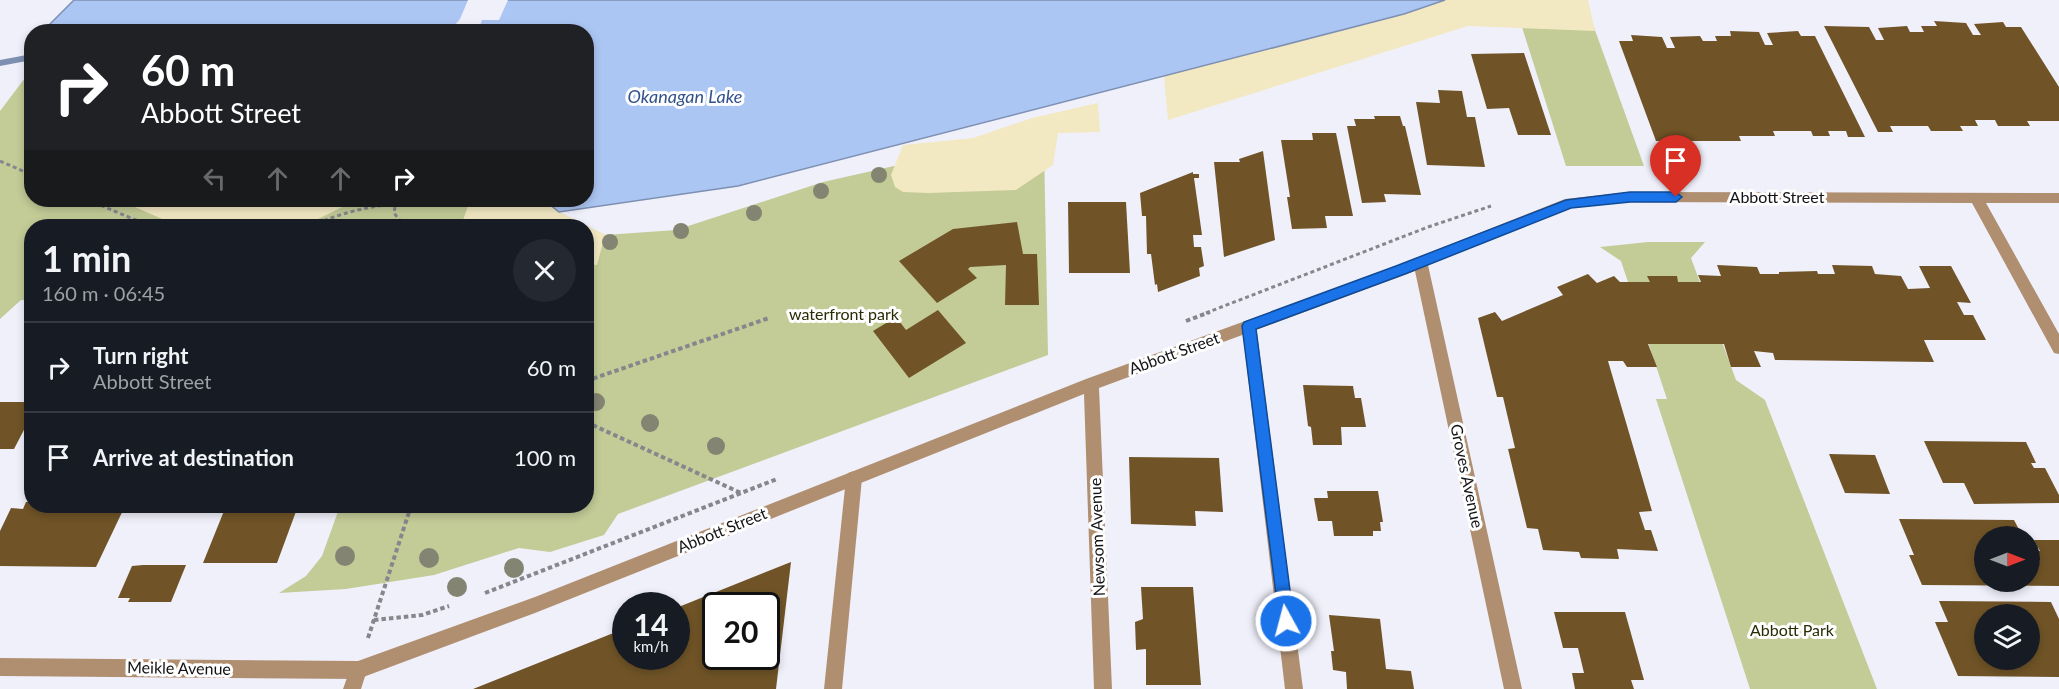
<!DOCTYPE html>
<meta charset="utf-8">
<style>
:root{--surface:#171b24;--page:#242831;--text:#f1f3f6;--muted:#9ea1a6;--line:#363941}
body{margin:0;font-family:Lato,sans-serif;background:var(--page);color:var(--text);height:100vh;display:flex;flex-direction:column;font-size:22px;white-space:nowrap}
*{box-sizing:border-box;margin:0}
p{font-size:20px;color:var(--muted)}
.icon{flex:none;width:33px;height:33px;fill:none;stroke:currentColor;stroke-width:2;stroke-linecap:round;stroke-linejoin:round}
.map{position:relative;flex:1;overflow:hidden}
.panel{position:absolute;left:24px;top:219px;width:570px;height:294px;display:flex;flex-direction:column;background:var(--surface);border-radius:24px;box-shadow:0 3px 9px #0003}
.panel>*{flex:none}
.banner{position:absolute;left:24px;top:24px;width:570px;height:183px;border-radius:24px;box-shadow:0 3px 9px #0003;background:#202124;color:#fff;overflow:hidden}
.needle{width:39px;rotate:90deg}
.buttons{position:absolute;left:1974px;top:526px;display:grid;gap:12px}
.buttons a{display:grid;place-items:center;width:66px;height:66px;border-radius:50%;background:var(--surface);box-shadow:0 3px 9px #0003;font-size:30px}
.speed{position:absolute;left:612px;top:592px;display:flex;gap:12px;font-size:30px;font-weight:700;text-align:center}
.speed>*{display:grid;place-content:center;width:78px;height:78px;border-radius:50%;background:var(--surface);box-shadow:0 3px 9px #0003;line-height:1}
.speed small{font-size:15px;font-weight:400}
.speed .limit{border:3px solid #111;border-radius:9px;background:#fff;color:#111}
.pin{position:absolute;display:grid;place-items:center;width:51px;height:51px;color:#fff;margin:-62px -26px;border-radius:50% 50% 50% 0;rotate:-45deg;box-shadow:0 0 6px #0007}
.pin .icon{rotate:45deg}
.me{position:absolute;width:66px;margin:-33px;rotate:353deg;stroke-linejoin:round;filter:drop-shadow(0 0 4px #0008)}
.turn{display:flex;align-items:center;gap:21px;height:126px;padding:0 18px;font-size:27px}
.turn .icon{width:78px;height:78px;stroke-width:2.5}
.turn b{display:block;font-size:42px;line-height:51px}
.lanes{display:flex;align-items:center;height:57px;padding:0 18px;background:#0003;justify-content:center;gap:30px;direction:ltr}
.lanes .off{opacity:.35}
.round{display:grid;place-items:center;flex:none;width:63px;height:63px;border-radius:32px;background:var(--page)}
.summary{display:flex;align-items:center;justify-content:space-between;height:102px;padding:0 18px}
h1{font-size:36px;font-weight:700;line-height:45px}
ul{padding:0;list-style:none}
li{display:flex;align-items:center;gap:18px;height:90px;padding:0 18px;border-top:2px solid var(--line)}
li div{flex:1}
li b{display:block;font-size:22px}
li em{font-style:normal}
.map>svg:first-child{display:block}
.green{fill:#c3cb97}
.sand{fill:#f2e8c2}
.water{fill:#acc6f4;stroke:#7e90b1;stroke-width:1.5}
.pier{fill:#f0f0fb}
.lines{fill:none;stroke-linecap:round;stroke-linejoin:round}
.stream{fill:#7e90b1;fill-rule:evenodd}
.building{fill:#705427;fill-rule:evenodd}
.path-far1{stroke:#86868d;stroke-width:3;stroke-dasharray:4 3;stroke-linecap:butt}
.path{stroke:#86868d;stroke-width:4;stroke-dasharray:4.5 3;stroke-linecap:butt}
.service{fill:#b08f70;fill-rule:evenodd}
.minor{fill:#b08f70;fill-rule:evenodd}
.tertiary{fill:#b08f70;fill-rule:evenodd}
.tree{fill:#838472}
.route{fill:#1a73e8;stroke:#114b97;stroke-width:1.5}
.labels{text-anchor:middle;stroke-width:6;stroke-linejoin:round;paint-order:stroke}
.street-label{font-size:16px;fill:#121215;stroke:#fefefe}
.park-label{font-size:16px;fill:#292c02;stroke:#fefefe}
.water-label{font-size:18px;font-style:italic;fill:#34528c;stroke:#fefefe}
</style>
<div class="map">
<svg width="2059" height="689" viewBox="0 0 2059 689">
<rect width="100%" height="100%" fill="#f0f0fb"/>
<g class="green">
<path d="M1515,5L1587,8L1644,166H1566Z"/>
<path d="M31,70L32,200H544L559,212L605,235L676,230L823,182L894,166L1044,147L1048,355L618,514L604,535L550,552L519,548L434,575L346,589L279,593L306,576L322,556L340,506H586V226H32L31,300H21L0,319V111Z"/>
<path d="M1648,242H1705L1691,258L1736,380L1765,400L1877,689H1750L1656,399H1667L1621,261L1600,247Z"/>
</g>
<g class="sand">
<path d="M1445,0H1588L1595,31L1468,26L1168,120L1164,76L1404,14Z"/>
<path d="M1098,103L1100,132L1058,133L1053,165L1016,190L928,193L903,192L895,187L891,175L903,145L973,138L1032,118Z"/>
<path d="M119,200H374L342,207L304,226H178Z"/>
<path d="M470,200H544L559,212L605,235L597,265L587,264L586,226H461Z"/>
</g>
<path class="water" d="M74,0H1445L1404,14L738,186L559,212L544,200H586V32H42Z"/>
<path class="pier" d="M468,0H508L499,20H482L478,31H450L460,19Z"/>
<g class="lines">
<path class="stream" d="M32,54V60L0,66V60Z"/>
</g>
<g class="building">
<path d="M1934,21L1966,23L1973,35H1981L1974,24L2003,22L2006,27H2021L2059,87V121H2027L2030,126H1998L1995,120H1975L1978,126H1960L1963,131H1931L1928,126H1890L1893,132H1878L1824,26L1869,27L1876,40H1884L1878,28L1907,26L1910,32H1924L1921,26H1937Z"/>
<path d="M1730,31L1759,32L1765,45H1773L1767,33L1798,31L1801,36H1815L1865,137H1848L1846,131H1828L1830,136H1813L1811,131H1773L1775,136H1739L1741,141H1656L1619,41H1633L1631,35L1662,37L1667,48H1675L1670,37L1700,36L1703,41H1717L1715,36H1731Z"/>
<path d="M1524,53L1551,135H1518L1509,108L1487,109L1471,54Z"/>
<path d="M1438,90L1462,91L1467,117H1475L1485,167L1427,165L1416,102L1440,103Z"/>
<path d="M1374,116H1400L1403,126H1405L1421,195L1384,194L1386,202L1362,203L1347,126H1356L1354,119H1375Z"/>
<path d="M1312,133H1336L1353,216H1325L1327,228L1292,229L1287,197H1290L1281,140H1313Z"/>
<path d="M1263,151L1275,240L1224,257L1214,162H1240L1239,159Z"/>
<path d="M1193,172V174H1199V178H1194L1202,235H1193L1194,247H1201L1204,266L1199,268L1200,276L1158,292L1157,284L1155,285L1151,254H1147L1146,216H1142L1140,193Z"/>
<path d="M1068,202H1126L1130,273H1069Z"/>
<path d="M1017,222L1023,254H1037L1039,305H1005L1006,265L970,267L968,269L977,278L937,303L899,261L953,229Z"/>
<path d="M1717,265L1757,267L1760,274H1779V272L1817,271L1818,274H1835L1832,265L1872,266L1875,274L1901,276L1908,289L1930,288L1919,266H1951L1971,303L1957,302L1964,315H1973L1986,340H1924L1934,362L1775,360L1773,353L1754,351L1761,367H1731L1724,344H1648L1657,367H1627L1623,361H1608L1652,511L1639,512L1645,530H1651L1658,551L1617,549L1619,559L1581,558L1579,552L1543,550L1538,529L1527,528L1508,449L1515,448L1503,397H1497L1478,318L1495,312L1502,321L1563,295L1557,287L1588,274L1597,283L1614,276L1620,282H1650L1647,276H1677L1678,282H1701L1698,275L1721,276Z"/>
<path d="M938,310L966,343L909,378L873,331L896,317L906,330Z"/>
<path d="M1303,385L1353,386L1355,398H1361L1366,427H1341L1342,445H1313L1311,427L1308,426Z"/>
<path d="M0,402H32V426H26L14,449H0Z"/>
<path d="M1924,441L2026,442L2036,463H2031L2034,468H2045L2059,495V503L1974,504L1964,483H1943Z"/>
<path d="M1829,454L1875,455L1890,494L1845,493Z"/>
<path d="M1129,457L1219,458L1223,512L1195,511L1196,526L1131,524Z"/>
<path d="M1327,491H1378L1383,522H1380L1381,531H1373V536H1334L1332,521H1318L1314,498H1328Z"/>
<path d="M26,502H32V506H125L96,567L0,566V531L11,508L23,509Z"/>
<path d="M226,506H298L277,563H203Z"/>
<path d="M1899,519L2014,520L2023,537H1984V582H2030V562H2040L2035,551H2040L2034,540H2059V586L1922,585L1909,555H1914Z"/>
<path d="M791,562L776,689H473L626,628V657H676V608ZM716,606H766V657H716Z"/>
<path d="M143,565H186L171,602H128L130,598H118L132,566Z"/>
<path d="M1141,587H1193L1201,685H1146V649L1136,650L1135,622L1143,619Z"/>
<path d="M1939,601L2051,602L2059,619V677L1958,676L1935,622H1948ZM1984,615H2030V660H1984Z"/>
<path d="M1554,612H1625L1644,680H1631L1634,689H1575L1572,673H1584L1578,648H1563Z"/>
<path d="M1329,615L1380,619L1386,669L1411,671L1414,689H1347L1346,672L1333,670L1331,651H1334Z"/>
</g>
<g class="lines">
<g class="path-far1">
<path d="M0,161L32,175"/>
<path d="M88,200L150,226"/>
<path d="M396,200L394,213L404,226"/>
<path d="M311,226C365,202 411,201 469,201"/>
<path d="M1206,313L1428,227L1491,206"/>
</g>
<g class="path">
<path d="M1186,321L1210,312"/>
<path d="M586,381L769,318"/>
<path d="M586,422L741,493"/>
<path d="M485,593L777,479"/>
<path d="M374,620L422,615L449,606"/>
<path d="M368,638L411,506"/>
</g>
<g class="service">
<path d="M1249,320L1254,322L1256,326L1303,689H1285L1242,326L1244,322Z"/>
<path d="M854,471L860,473L862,478L842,689H824L846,478L848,473Z"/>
</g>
<path class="minor" d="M1630,192L2059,193V203H1986L2059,334V354L2054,353L1972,203L1630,202L1571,208L1428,265L1522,689H1504L1415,271L1099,388L1112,689H1094L1084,394L535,613L358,679L0,676V658L358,661L535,597L1086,379L1396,266L1565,199Z"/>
<path class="tertiary" d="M358,661L364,664L367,670L361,689H343L352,664Z"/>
</g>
<g class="tree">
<circle cx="879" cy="175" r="8"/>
<circle cx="821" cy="191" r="8"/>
<circle cx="754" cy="213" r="8"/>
<circle cx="681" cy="231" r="8"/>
<circle cx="610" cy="242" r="8"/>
<circle cx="596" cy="402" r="9"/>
<circle cx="650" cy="423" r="9"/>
<circle cx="716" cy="446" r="9"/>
<circle cx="345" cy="556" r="10"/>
<circle cx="429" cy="558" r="10"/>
<circle cx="514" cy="568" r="10"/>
<circle cx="457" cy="587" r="10"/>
</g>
<path class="route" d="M1630,192H1676L1682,197L1676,202H1630L1571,208L1405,274L1256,329L1294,621L1291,626L1286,629L1280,626L1242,326L1244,322L1396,266L1566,200Z"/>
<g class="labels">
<g class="street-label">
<text x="1777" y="203">Abbott Street</text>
<text transform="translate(1174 353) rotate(-20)" y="6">Abbott Street</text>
<text transform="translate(1467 476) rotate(78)" y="6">Groves Avenue</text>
<text transform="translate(722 530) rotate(-22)" y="6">Abbott Street</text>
<text transform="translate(1097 537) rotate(-92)" y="6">Newsom Avenue</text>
<text transform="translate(179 668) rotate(1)" y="6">Meikle Avenue</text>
</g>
<g class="park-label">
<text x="844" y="320">waterfront park</text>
<text x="1792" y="636">Abbott Park</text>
</g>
<g class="water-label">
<text x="685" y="103">Okanagan Lake</text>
</g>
</g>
</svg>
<div class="buttons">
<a><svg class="needle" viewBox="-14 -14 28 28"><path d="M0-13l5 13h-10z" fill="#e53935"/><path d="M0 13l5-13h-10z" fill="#9ea1a6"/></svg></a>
<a><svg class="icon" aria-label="layers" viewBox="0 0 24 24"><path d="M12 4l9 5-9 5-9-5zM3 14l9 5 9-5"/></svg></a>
</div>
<div class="speed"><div>14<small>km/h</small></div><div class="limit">20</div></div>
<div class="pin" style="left:1676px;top:197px;background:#d93025"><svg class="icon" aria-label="arrive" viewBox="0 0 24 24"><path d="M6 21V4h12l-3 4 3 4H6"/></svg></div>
<svg class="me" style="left:1286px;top:621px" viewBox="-20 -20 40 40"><circle r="17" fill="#1a73e8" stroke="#fff" stroke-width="3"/><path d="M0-11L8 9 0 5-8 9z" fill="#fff"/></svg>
<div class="banner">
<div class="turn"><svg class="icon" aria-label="right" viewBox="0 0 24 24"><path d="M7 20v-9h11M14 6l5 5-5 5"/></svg><div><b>60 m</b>Abbott Street</div></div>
<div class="lanes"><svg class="icon off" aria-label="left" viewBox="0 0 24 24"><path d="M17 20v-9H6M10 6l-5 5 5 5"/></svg><svg class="icon off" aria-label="ahead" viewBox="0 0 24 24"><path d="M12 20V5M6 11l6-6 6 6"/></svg><svg class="icon off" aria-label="ahead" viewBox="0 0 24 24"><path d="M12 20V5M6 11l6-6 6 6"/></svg><svg class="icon" aria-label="right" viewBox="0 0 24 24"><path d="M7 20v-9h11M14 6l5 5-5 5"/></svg></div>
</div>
<section class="panel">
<div class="summary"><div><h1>1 min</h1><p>160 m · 06:45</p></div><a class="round"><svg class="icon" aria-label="close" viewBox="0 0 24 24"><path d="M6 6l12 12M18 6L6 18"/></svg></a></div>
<ul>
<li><svg class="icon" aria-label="right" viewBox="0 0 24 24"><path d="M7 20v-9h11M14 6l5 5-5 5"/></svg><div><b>Turn right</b><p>Abbott Street</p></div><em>60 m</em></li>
<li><svg class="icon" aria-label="arrive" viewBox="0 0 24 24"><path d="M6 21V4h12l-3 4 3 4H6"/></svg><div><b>Arrive at destination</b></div><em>100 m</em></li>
</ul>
</section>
</div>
